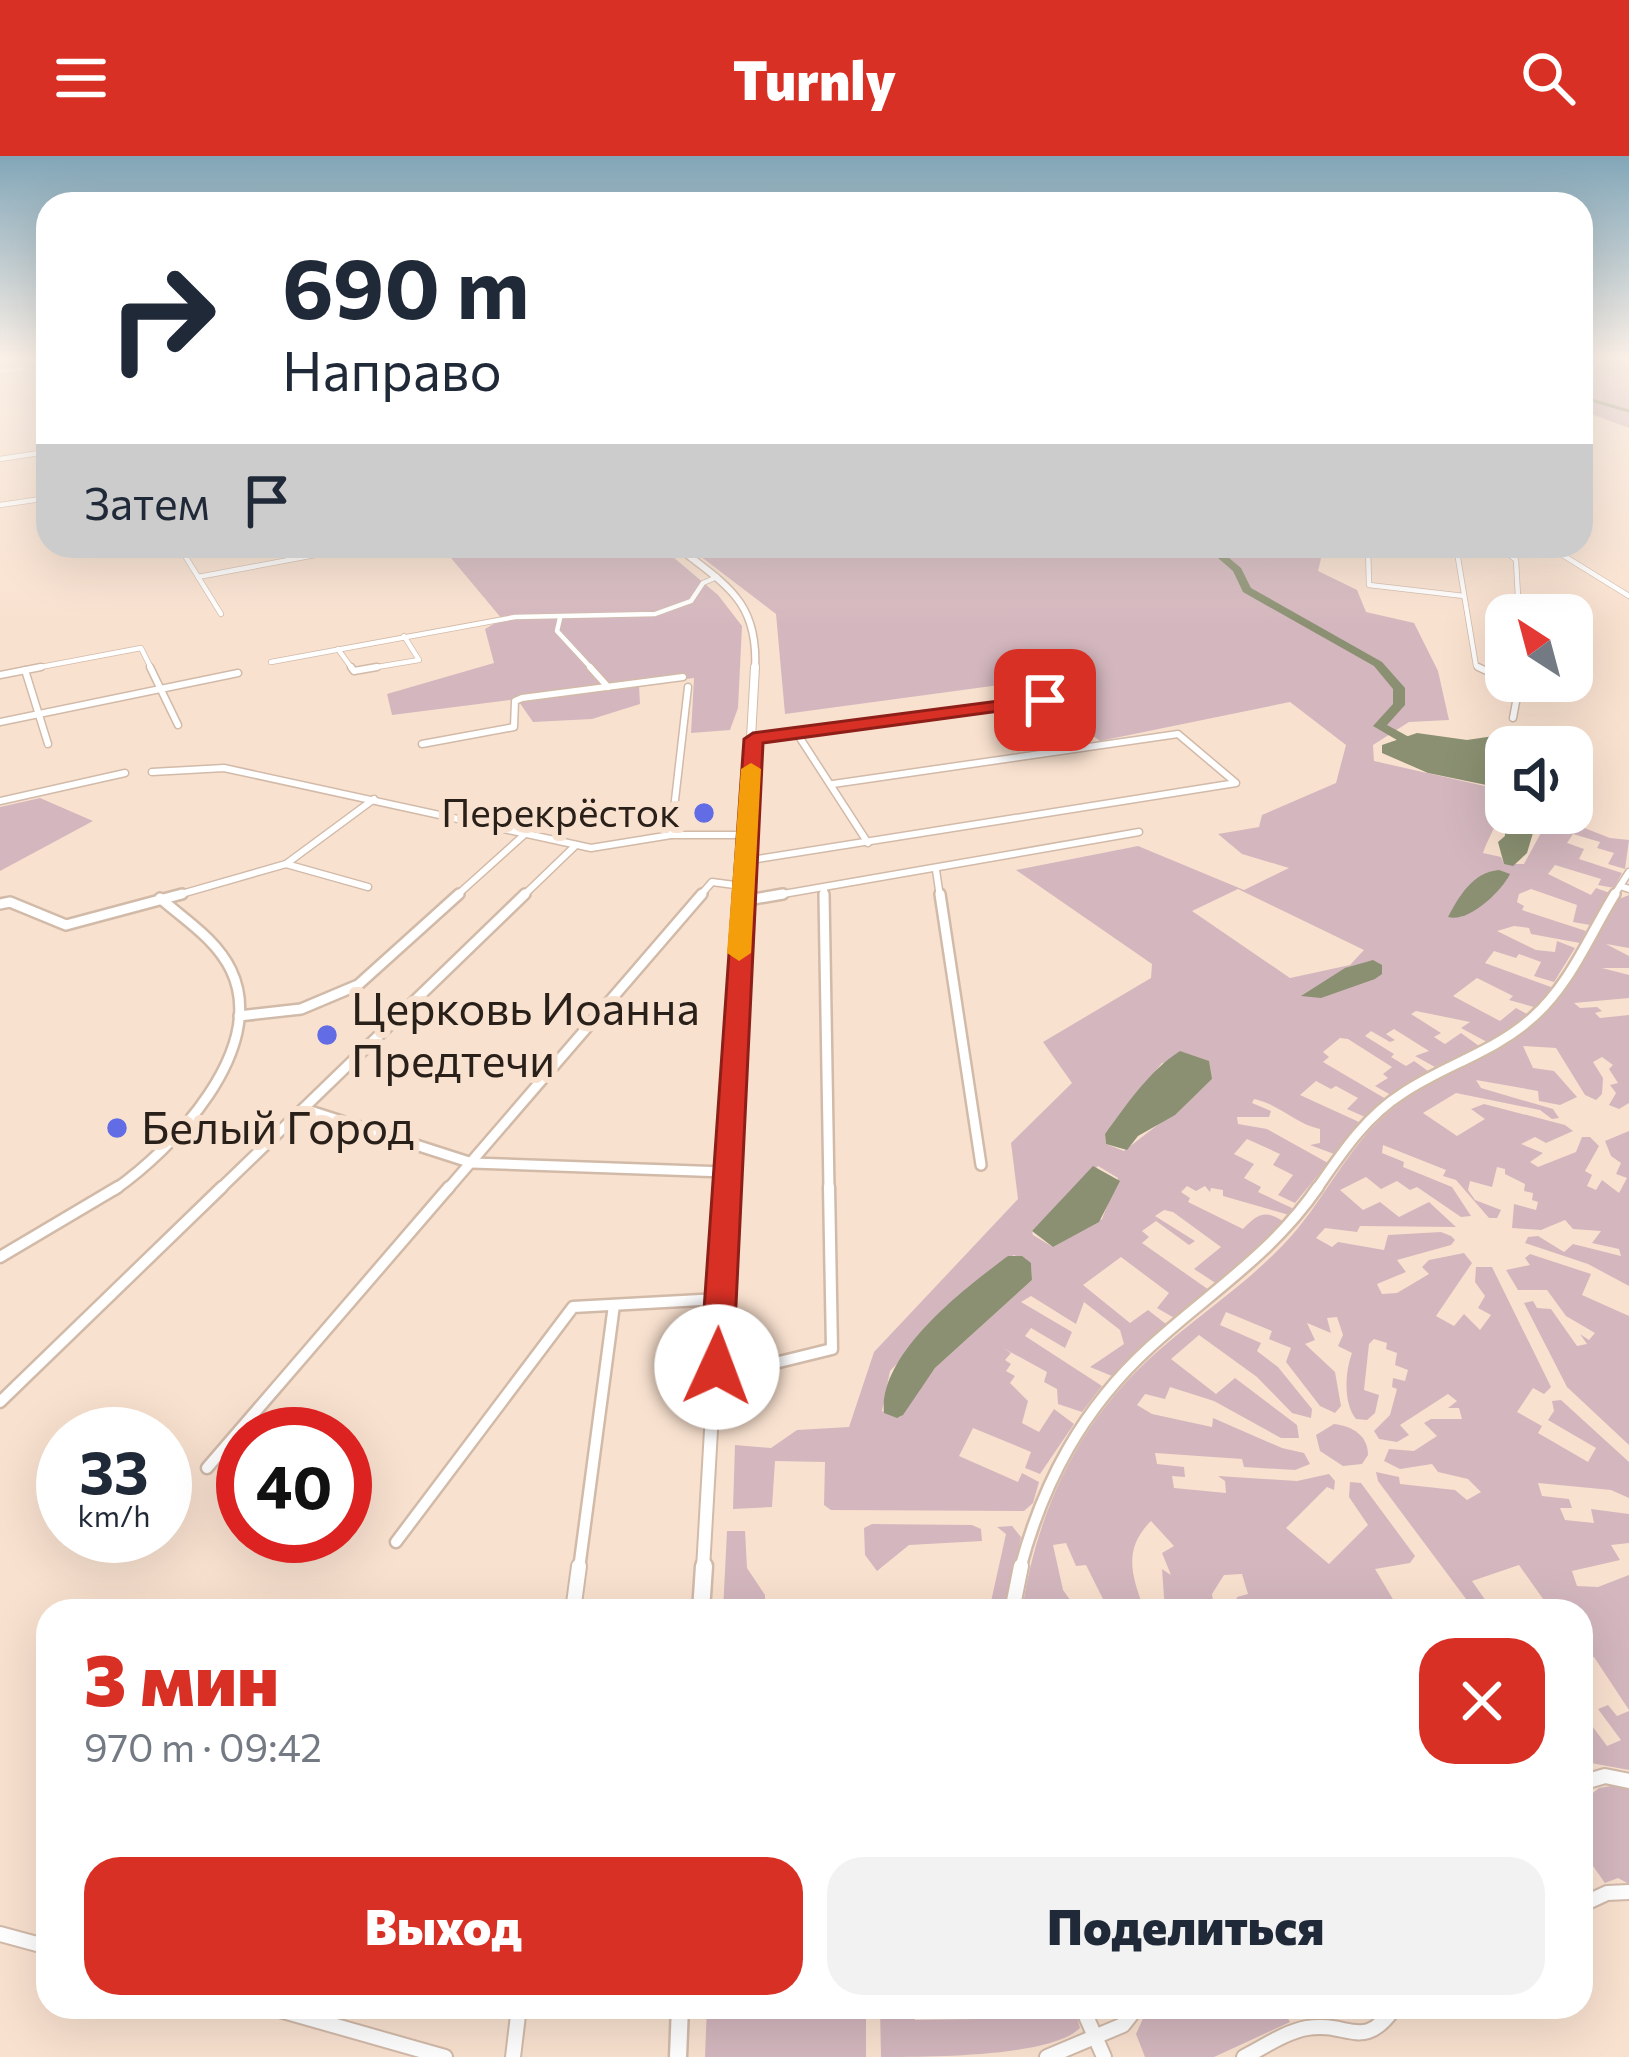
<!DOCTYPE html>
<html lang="ru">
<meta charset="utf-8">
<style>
:root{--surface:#fff;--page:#f2f2f3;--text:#1f2937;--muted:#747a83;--accent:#d93025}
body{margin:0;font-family:Commissioner,sans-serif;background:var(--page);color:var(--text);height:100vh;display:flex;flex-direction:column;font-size:45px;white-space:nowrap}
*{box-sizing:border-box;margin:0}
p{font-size:39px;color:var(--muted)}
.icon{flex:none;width:66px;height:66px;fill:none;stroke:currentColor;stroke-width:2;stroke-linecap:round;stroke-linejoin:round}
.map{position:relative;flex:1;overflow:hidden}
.drawer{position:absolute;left:36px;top:1443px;width:1557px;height:420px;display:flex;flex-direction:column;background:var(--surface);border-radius:36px;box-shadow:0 12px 48px #0002}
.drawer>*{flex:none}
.hud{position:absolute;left:36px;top:36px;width:1557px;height:366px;border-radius:36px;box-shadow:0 12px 48px #0002;background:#fff;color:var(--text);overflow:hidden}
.needle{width:78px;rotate:324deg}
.controls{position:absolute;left:1485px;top:438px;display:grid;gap:24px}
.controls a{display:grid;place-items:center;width:108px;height:108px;border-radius:24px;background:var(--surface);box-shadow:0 12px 48px #0002;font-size:60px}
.speed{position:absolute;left:36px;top:1251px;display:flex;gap:24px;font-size:60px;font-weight:700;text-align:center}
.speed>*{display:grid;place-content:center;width:156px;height:156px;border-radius:50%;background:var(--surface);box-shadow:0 12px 48px #0002;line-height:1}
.speed small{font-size:30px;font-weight:400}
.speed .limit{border:18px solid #d22;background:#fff;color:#111}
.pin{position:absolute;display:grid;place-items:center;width:102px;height:102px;color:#fff;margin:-51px;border-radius:24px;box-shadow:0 6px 18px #0006}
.me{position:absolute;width:132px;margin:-66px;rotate:2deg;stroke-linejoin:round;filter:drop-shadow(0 0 9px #0008)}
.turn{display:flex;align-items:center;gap:42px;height:252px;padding:0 48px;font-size:54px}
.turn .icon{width:156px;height:156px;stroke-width:2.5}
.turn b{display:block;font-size:84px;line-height:102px}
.then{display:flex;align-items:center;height:114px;padding:0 48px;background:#0003;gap:24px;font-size:45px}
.round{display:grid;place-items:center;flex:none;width:126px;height:126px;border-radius:36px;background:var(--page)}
.summary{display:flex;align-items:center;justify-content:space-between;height:204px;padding:0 48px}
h1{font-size:72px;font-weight:800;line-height:90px;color:var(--accent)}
.primary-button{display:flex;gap:24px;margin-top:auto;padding:24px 48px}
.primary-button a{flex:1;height:138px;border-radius:36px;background:var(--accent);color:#fff;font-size:48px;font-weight:800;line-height:138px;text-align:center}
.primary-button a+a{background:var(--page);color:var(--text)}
header{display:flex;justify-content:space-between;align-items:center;height:156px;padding:0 48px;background:var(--accent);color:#fff;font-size:54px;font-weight:800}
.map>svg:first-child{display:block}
.green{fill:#d4b7be;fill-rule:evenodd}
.water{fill:#8a9071}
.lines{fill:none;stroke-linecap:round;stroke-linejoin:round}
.stream{stroke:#8a9071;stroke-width:3}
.river{fill:#8a9071;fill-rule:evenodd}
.minor-far4-casing{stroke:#d2baa9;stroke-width:6}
.minor-far3-casing{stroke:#d2baa9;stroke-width:9}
.minor-far2-casing{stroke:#d2baa9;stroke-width:14}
.minor-far1-casing{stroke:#d2baa9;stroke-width:15}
.minor-casing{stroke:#d2baa9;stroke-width:18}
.tertiary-far4-casing{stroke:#d2baa9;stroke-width:9}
.tertiary-far3-casing{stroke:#d2baa9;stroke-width:10}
.tertiary-far2-casing{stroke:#d2baa9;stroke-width:15}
.tertiary-far1-casing{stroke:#d2baa9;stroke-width:16}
.tertiary-casing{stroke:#d2baa9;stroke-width:21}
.minor-far4{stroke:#fff;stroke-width:4.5}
.minor-far3{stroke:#fff;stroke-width:6}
.minor-far2{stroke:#fff;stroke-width:9}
.minor-far1{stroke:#fff;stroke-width:10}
.minor{stroke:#fff;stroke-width:14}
.tertiary-far4{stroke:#fff;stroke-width:6}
.tertiary-far3{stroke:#fff;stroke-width:8}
.tertiary-far2{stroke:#fff;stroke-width:10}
.tertiary-far1{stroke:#fff;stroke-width:12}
.tertiary{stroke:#fff;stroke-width:16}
.route{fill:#d93025;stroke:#8d1f18;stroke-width:3}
.slow{fill:#f59e0b}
.poi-dot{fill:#626de5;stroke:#f9e1cf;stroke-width:4.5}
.labels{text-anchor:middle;stroke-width:12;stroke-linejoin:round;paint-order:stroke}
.far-poi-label{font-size:39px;fill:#29201a;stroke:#f9e1cf;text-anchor:end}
.poi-label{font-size:45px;fill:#29201a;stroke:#f9e1cf;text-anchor:start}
</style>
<header><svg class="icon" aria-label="menu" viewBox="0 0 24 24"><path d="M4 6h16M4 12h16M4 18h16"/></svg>Turnly<svg class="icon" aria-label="search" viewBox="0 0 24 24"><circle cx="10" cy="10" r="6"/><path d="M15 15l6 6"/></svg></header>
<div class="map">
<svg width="1629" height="1901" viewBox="0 0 1629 1901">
<rect width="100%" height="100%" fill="#f9e1cf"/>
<g class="green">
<path d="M1581,202H1629V272L1581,254L1598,245L1581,240Z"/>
<path d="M441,390H660L718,439L742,470L738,552L730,574L691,577L694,522L639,529L640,548L592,563L533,566L517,543L392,559L387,538L494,507L485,473L502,463Z"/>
<path d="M687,390H1324L1318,415L1357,434L1366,456L1414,467L1438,515L1449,564L1409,566L1373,589L1374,605L1489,631C1511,654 1491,673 1483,697L1501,701L1504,708H1524L1542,675L1543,657H1567L1572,662L1569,666L1610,682L1629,684L1625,713L1608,708L1614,697L1597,692L1600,686L1573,678L1567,687L1584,693L1579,703L1622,717L1614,732L1598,729L1601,723L1555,709L1548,718L1591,739L1596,732L1610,737L1590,769L1573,766L1577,749L1531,733L1519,738L1517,746L1524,750L1522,754L1586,775L1580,787L1531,778L1529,772L1514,770L1497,775L1536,794L1555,796L1557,785L1575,792L1554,826L1534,820L1541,806L1519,798L1516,802L1494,795L1485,807L1551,831L1537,852L1509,844L1513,840L1477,822L1453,840L1500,865L1516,852L1529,859L1487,886L1461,872L1470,866L1416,855L1411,858L1441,877L1434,881L1445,888L1461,877L1479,890L1435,911L1415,900L1429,895L1394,873L1386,878L1395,884L1390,886L1371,875L1365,880L1394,898L1391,901L1406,910L1414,905L1428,915L1391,939L1375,930L1388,922L1383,918L1392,911L1348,883L1340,882L1323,896L1329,901L1323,906L1386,943L1365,961L1347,953L1358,942L1336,930L1331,933L1316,925L1300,939L1359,966L1334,998L1310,989L1320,987V973C1294,967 1281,949 1254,943L1252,947L1271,955L1269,961H1237L1238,968L1267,973L1328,1007L1295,1047L1278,1039L1293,1019L1273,1009L1280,998L1247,983L1234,998L1254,1008L1244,1022L1261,1031L1258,1036L1292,1052L1289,1059L1223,1040V1034L1211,1032L1210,1036L1205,1030L1196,1035L1187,1030L1181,1036L1190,1042L1188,1046L1243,1073C1257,1058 1266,1053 1284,1066L1273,1082L1217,1128L1194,1113L1221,1091L1173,1056L1164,1054L1155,1060L1195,1085L1189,1089L1156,1065L1142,1075L1149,1081L1142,1087L1209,1134L1176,1163L1157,1152L1169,1137L1121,1101L1083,1129L1130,1167L1148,1154L1166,1168L1112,1220L1090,1211L1124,1188L1120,1174L1084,1146L1076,1168L1031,1140L1021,1146L1072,1176L1065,1192L1031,1172L1025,1180L1102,1230L1082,1256L1058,1248L1057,1233L1044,1226L1047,1216L1003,1192L1011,1197L1005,1204L1011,1208L1006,1215L1015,1220L1010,1227L1028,1245L1022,1267L1039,1276L1054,1253L1074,1268L1040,1318L1025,1312L1031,1296L973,1272L959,1300L1018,1326L1022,1317L1039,1326L1033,1347L1024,1355L831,1354L824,1349L825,1306L775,1305L772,1351L733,1353L735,1289L771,1292L797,1274L849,1271L874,1196L1018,1043L1011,987L1072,927L1043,886L1151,822L1152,808L1016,714L1138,690L1244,734L1289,712L1242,698L1218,678L1259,671L1262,659L1336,627L1346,589L1290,546L1100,585L1021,526L785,558L776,458ZM1238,733L1364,794L1350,809L1290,822L1192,755ZM1162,907L1212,923C1184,951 1154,971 1124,995L1106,988L1105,978ZM1098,1010L1118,1022L1102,1063L1053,1091L1033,1079L1032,1075ZM1014,1099L1031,1107L1032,1124L935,1212L900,1261L882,1255L890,1215L983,1120Z"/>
<path d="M40,642L93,665L0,715V651Z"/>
<path d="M1629,739V792L1606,788L1629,800V812H1602L1629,819V842L1574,847L1580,852L1597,851L1602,855L1595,857L1600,862L1629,859V947L1619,953L1609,949L1616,937L1610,929L1618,927L1609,913L1613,909L1602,901L1593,906L1603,922L1602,938L1596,944L1585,939L1556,892L1523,890L1533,912L1554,915L1577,941L1560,949L1539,945L1538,935L1476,924L1481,932L1553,953L1559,962L1552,963L1540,954L1456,937L1423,957L1457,980L1485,963L1471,953L1484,948L1565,969L1573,975L1546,987L1535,981L1521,988L1543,997L1530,1006L1538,1011L1576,996L1582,981H1590L1599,990L1585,1015L1592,1019L1587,1030L1596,1034L1602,1024L1619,1037L1627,1022L1616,1018L1621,1007L1611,1000L1605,985L1629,975V1130L1588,1108L1525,1087L1528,1081L1538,1080L1564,1096L1573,1088L1621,1100L1619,1093L1592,1087L1601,1075L1573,1073L1565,1064L1541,1074L1512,1072L1514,1048L1536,1054L1538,1046L1532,1044L1533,1037L1524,1035L1525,1028L1505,1018V1013L1497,1011L1492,1031L1470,1025L1468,1034L1475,1044L1501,1054L1497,1062H1489L1456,1024L1443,1020L1446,1014L1383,989L1382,997L1404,1006L1403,1011L1452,1031L1471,1060L1461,1061L1417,1031L1410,1034L1397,1025L1381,1033L1366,1021L1340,1034L1363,1054L1380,1046L1399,1061L1429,1046L1456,1071L1360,1070L1357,1076L1325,1072L1316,1082L1332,1091L1338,1086L1384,1094L1388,1079L1441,1076L1451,1080L1455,1084L1451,1089L1397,1104L1406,1116L1377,1128L1382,1138L1397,1137L1429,1118L1422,1111L1429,1104L1464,1097L1472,1107L1436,1160L1454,1170L1464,1158L1480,1174L1491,1159L1478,1152L1485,1140L1475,1126L1476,1111H1492L1551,1231L1544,1238L1533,1232L1517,1256L1542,1270L1538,1277L1588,1306L1596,1292L1548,1264L1554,1255L1552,1245L1561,1244L1629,1306V1342L1611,1334L1538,1327L1542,1340L1569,1343L1572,1352H1560L1565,1364L1594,1367L1591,1353L1629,1358V1387L1611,1389L1620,1404L1572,1415L1577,1430L1598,1431L1629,1419V1554L1594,1501L1581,1504V1455H1538L1548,1450L1519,1409L1472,1425L1493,1455H1475L1378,1325L1376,1316L1399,1321L1400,1328L1455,1334L1467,1344L1481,1336L1468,1323L1438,1316L1432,1308L1400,1313L1384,1305L1389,1293L1414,1295L1437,1280L1424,1267L1431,1263H1462L1459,1252H1448L1457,1245L1448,1238L1400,1269L1409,1279L1397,1286L1379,1283L1374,1275L1390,1259L1397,1233L1392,1231L1393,1222L1405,1225L1408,1214L1395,1209L1397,1197L1386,1193L1387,1187L1374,1183L1369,1188L1364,1234L1379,1239L1375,1257L1367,1264L1356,1263C1343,1247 1345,1216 1352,1197L1338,1190L1343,1179L1337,1161L1327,1162L1331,1177L1307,1167L1315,1184L1305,1188L1335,1216L1341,1250L1335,1257L1320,1250L1286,1206L1291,1192L1269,1183L1272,1175L1226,1156L1220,1169L1261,1187L1257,1195L1278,1211L1312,1253L1311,1262L1292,1257L1257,1221L1199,1179L1171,1203L1216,1238L1235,1222L1297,1269L1299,1282H1281L1214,1245L1170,1231L1165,1243L1145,1238L1137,1249L1152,1258L1212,1271L1213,1262L1282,1292L1304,1297L1310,1308L1295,1314L1244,1311L1242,1303L1155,1297L1157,1308L1184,1311L1185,1321L1172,1320L1174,1332L1226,1337L1225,1325L1218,1320L1297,1325L1329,1318L1335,1325L1334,1334L1327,1331L1286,1372L1329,1408L1368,1369L1349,1341L1350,1326L1361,1327L1415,1400L1410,1407L1375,1413L1400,1455H1234L1237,1441L1248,1438L1242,1418L1224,1419L1212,1438L1214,1452L1165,1455L1162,1413L1171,1419L1162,1397L1174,1390L1151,1365C1123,1393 1131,1419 1145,1455H1109L1086,1409L1076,1410L1066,1387L1053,1389L1063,1434L1078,1455H1022C1037,1353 1080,1263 1158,1195C1199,1159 1246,1128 1283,1089C1324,1047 1346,991 1391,954C1437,916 1494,902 1539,864C1574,835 1595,781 1619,743Z"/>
<path d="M1530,1098L1591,1118L1582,1139L1629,1160V1289L1567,1231L1524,1147L1533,1145L1537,1152L1551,1153L1577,1190L1587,1188L1580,1178L1589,1184L1595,1177L1566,1160L1547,1134H1518L1506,1114L1530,1109L1525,1102Z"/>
<path d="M1334,1268C1353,1270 1368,1280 1368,1299L1362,1308L1343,1310L1320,1295L1316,1279Z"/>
<path d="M872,1368L972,1369L981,1373L982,1385L909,1389L877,1415L865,1399L864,1372Z"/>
<path d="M1012,1370L1021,1381L1006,1455H984L990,1450L1006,1378L997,1371Z"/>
<path d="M727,1375H745L747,1412L765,1439V1455H723Z"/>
<path d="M1608,1549L1617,1560L1629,1555V1614L1591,1607L1581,1596V1555L1607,1590L1621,1584L1598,1553Z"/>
<path d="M1611,1630L1629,1633V1728L1618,1722L1605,1727L1581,1693L1583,1645L1599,1632Z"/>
<path d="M707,1851H866V1901H705Z"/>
<path d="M880,1851H913L915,1864L979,1863V1851H1074L1080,1872C1051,1901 930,1901 881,1901Z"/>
<path d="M1155,1851H1282L1290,1866L1214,1901H1145L1136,1878L1145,1858Z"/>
</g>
<g class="water">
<path d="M1417,577L1467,584L1507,578L1569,591H1506V645L1496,631L1428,617L1382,597V589Z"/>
<path d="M1511,657H1539L1527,697L1513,710L1504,708L1498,686L1505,680L1504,663Z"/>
<path d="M1499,714L1510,718C1501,736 1468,767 1448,761C1459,740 1473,716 1499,714Z"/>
<path d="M1373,804L1382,809V818L1375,823L1321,842L1301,840L1345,812Z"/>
<path d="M1180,895L1209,905L1212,923L1175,959L1138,980L1127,994L1106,988L1105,978C1127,948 1149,915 1180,895Z"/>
<path d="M1093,1010L1120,1025L1099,1066L1053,1091L1032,1075Z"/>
<path d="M1008,1100H1022L1031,1107L1032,1124L935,1212L903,1259L897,1262L884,1257C878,1198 965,1132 1008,1100Z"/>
</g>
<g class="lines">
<path class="stream" d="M1581,241L1629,255"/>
<path class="river" d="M1204,390H1215L1241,412L1251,432L1382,506L1405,532V549L1387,569L1422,588V594H1414L1373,570L1393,548V533L1374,510L1243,436L1233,415Z"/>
<defs>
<g id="minor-far4">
<path d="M28,202L48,215"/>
<path d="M0,215L24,213"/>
<path d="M0,303L46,296"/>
<path d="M0,349L48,342"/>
<path d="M179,390L221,458"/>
<path d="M1368,390L1369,429L1464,440"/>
<path d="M1456,390L1476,510L1485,514"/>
<path d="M1499,390L1516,404L1519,459"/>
<path d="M1548,390L1629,440"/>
<path d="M181,393L201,390"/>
<path d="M198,421L363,390"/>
<path d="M560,462L557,475L593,514"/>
<path d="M338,493L353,514"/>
<path d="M271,506L515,461L655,458L691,445L703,427L717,421"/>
<path d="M25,514L141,492L152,514"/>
<path d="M359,514L419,504L404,480"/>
</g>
<g id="minor-far3">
<path d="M150,511L178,569"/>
<path d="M351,511L354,515L377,511"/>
<path d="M590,511L608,531"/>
<path d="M1478,511L1506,524"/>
<path d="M25,514L48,588"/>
<path d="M0,519L41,511"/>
<path d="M1508,525L1519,530L1513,562"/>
<path d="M0,566L238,517"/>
<path d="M798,579L868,687"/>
<path d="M753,583L1045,545"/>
<path d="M422,588L514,571L515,545L522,542L683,521"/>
<path d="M152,616L224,612L591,692L671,679L688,531"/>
<path d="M0,645L125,617"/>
<path d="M671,679H747"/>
<path d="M745,705L1236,627L1178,578L833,628"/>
<path d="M286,708L368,731"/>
<path d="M936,714L940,741"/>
<path d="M1629,716L1620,730L1629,733"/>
<path d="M824,732V741"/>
<path d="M171,741L286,708L374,643"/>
<path d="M455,741L525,678"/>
<path d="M522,741L576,689"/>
<path d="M699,741L712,726L742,730"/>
<path d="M766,741L1139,676"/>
<path d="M1613,741L1620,730"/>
</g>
<g id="minor-far2">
<path d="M824,738L829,1034"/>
<path d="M940,738L981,1009"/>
<path d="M742,745L783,738"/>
<path d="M0,748L10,746L66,769L182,738"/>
<path d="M239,860L301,853L358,829L459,738"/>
<path d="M304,953L472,1007L725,1016"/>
<path d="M114,1034C173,993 269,893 231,814C216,783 185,764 160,742"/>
<path d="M219,1034L525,738"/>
<path d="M447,1034L702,738"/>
<path d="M1316,1034C1341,998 1365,961 1403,937C1445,909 1494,896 1532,862C1570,829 1589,780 1615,738"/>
</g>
<g id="minor-far1">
<path d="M0,1101L118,1031"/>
<path d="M717,1211L775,1207L832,1193L829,1031"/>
<path d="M0,1246L222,1031"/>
<path d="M207,1312L449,1031"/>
<path d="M396,1386L573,1151L719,1143"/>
<path d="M579,1413L614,1149"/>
<path d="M1020,1413C1043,1326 1083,1252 1150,1191C1209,1137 1272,1098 1318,1031"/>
</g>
<g id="minor">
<path d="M573,1455L579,1410"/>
<path d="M1012,1455L1021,1410"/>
<path d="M1581,1627L1605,1620L1629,1625"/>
<path d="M1581,1749L1607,1737L1629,1736"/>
<path d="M0,1778L48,1791"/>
<path d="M269,1851L445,1901"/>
<path d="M1082,1851L1104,1901"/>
<path d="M513,1901L519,1851"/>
<path d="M1047,1901L1123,1869L1137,1851"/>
<path d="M1244,1901C1264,1891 1285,1876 1307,1872C1349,1865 1363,1897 1395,1851"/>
</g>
<path id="tertiary-far4" d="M676,390C726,429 759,445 755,514"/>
<path id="tertiary-far3" d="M742,741L755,511"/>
<path id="tertiary-far2" d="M725,1034L742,738"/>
<path id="tertiary-far1" d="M703,1413L725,1031"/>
<g id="tertiary">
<path d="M701,1455L704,1410"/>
<path d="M678,1901L680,1851"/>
</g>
</defs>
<use href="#minor-far4" class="minor-far4-casing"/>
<use href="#minor-far3" class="minor-far3-casing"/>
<use href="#minor-far2" class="minor-far2-casing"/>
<use href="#minor-far1" class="minor-far1-casing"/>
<use href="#minor" class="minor-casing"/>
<use href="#tertiary-far4" class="tertiary-far4-casing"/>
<use href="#tertiary-far3" class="tertiary-far3-casing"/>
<use href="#tertiary-far2" class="tertiary-far2-casing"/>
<use href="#tertiary-far1" class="tertiary-far1-casing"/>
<use href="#tertiary" class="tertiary-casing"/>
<use href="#minor-far4" class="minor-far4"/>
<use href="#minor-far3" class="minor-far3"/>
<use href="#minor-far2" class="minor-far2"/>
<use href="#minor-far1" class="minor-far1"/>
<use href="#minor" class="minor"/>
<use href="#tertiary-far4" class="tertiary-far4"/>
<use href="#tertiary-far3" class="tertiary-far3"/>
<use href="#tertiary-far2" class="tertiary-far2"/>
<use href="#tertiary-far1" class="tertiary-far1"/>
<use href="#tertiary" class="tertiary"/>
</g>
<linearGradient id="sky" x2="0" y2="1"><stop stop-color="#82a6b8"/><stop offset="0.43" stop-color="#fcf2e9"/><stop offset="1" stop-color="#fcf2e9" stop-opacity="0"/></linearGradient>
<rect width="1629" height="468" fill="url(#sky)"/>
<path class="route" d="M1045,539L1051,541V548L763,587L733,1211L728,1220L717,1224L705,1220L700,1211L744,583L753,577Z"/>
<path class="slow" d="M751,607L761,613L751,797L739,805L727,797L741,613Z"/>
<g class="poi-dot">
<circle cx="704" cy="657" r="12"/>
<circle cx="327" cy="879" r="12"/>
<circle cx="117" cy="972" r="12"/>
</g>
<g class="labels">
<g class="far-poi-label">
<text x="680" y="671">Перекрёсток</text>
</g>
<g class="poi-label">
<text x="351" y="869">Церковь Иоанна<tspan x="351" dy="52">Предтечи</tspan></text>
<text x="141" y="988">Белый Город</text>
</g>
</g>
</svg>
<div class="controls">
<a><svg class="needle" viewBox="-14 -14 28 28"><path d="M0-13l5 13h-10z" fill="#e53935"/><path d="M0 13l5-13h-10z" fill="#747a83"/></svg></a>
<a><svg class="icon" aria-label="sound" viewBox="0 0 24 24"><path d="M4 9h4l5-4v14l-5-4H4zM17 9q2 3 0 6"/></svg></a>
</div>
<div class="speed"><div>33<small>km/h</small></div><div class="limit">40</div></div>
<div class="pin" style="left:1045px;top:544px;background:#d93025"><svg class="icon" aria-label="arrive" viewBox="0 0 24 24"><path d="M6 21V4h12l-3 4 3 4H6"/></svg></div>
<svg class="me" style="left:717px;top:1211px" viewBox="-20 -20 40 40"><circle r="19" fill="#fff"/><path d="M0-13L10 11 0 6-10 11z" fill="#d93025"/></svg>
<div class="hud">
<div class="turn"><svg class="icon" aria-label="right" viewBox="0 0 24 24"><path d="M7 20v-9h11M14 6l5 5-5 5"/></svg><div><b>690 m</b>Направо</div></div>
<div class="then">Затем<svg class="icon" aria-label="arrive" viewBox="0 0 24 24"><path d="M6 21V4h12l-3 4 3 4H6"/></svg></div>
</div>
<section class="drawer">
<div class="summary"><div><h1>3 мин</h1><p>970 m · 09:42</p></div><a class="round" style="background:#d93025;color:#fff"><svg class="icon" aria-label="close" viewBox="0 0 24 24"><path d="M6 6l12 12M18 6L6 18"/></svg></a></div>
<div class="primary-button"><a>Выход</a><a>Поделиться</a></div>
</section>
</div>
